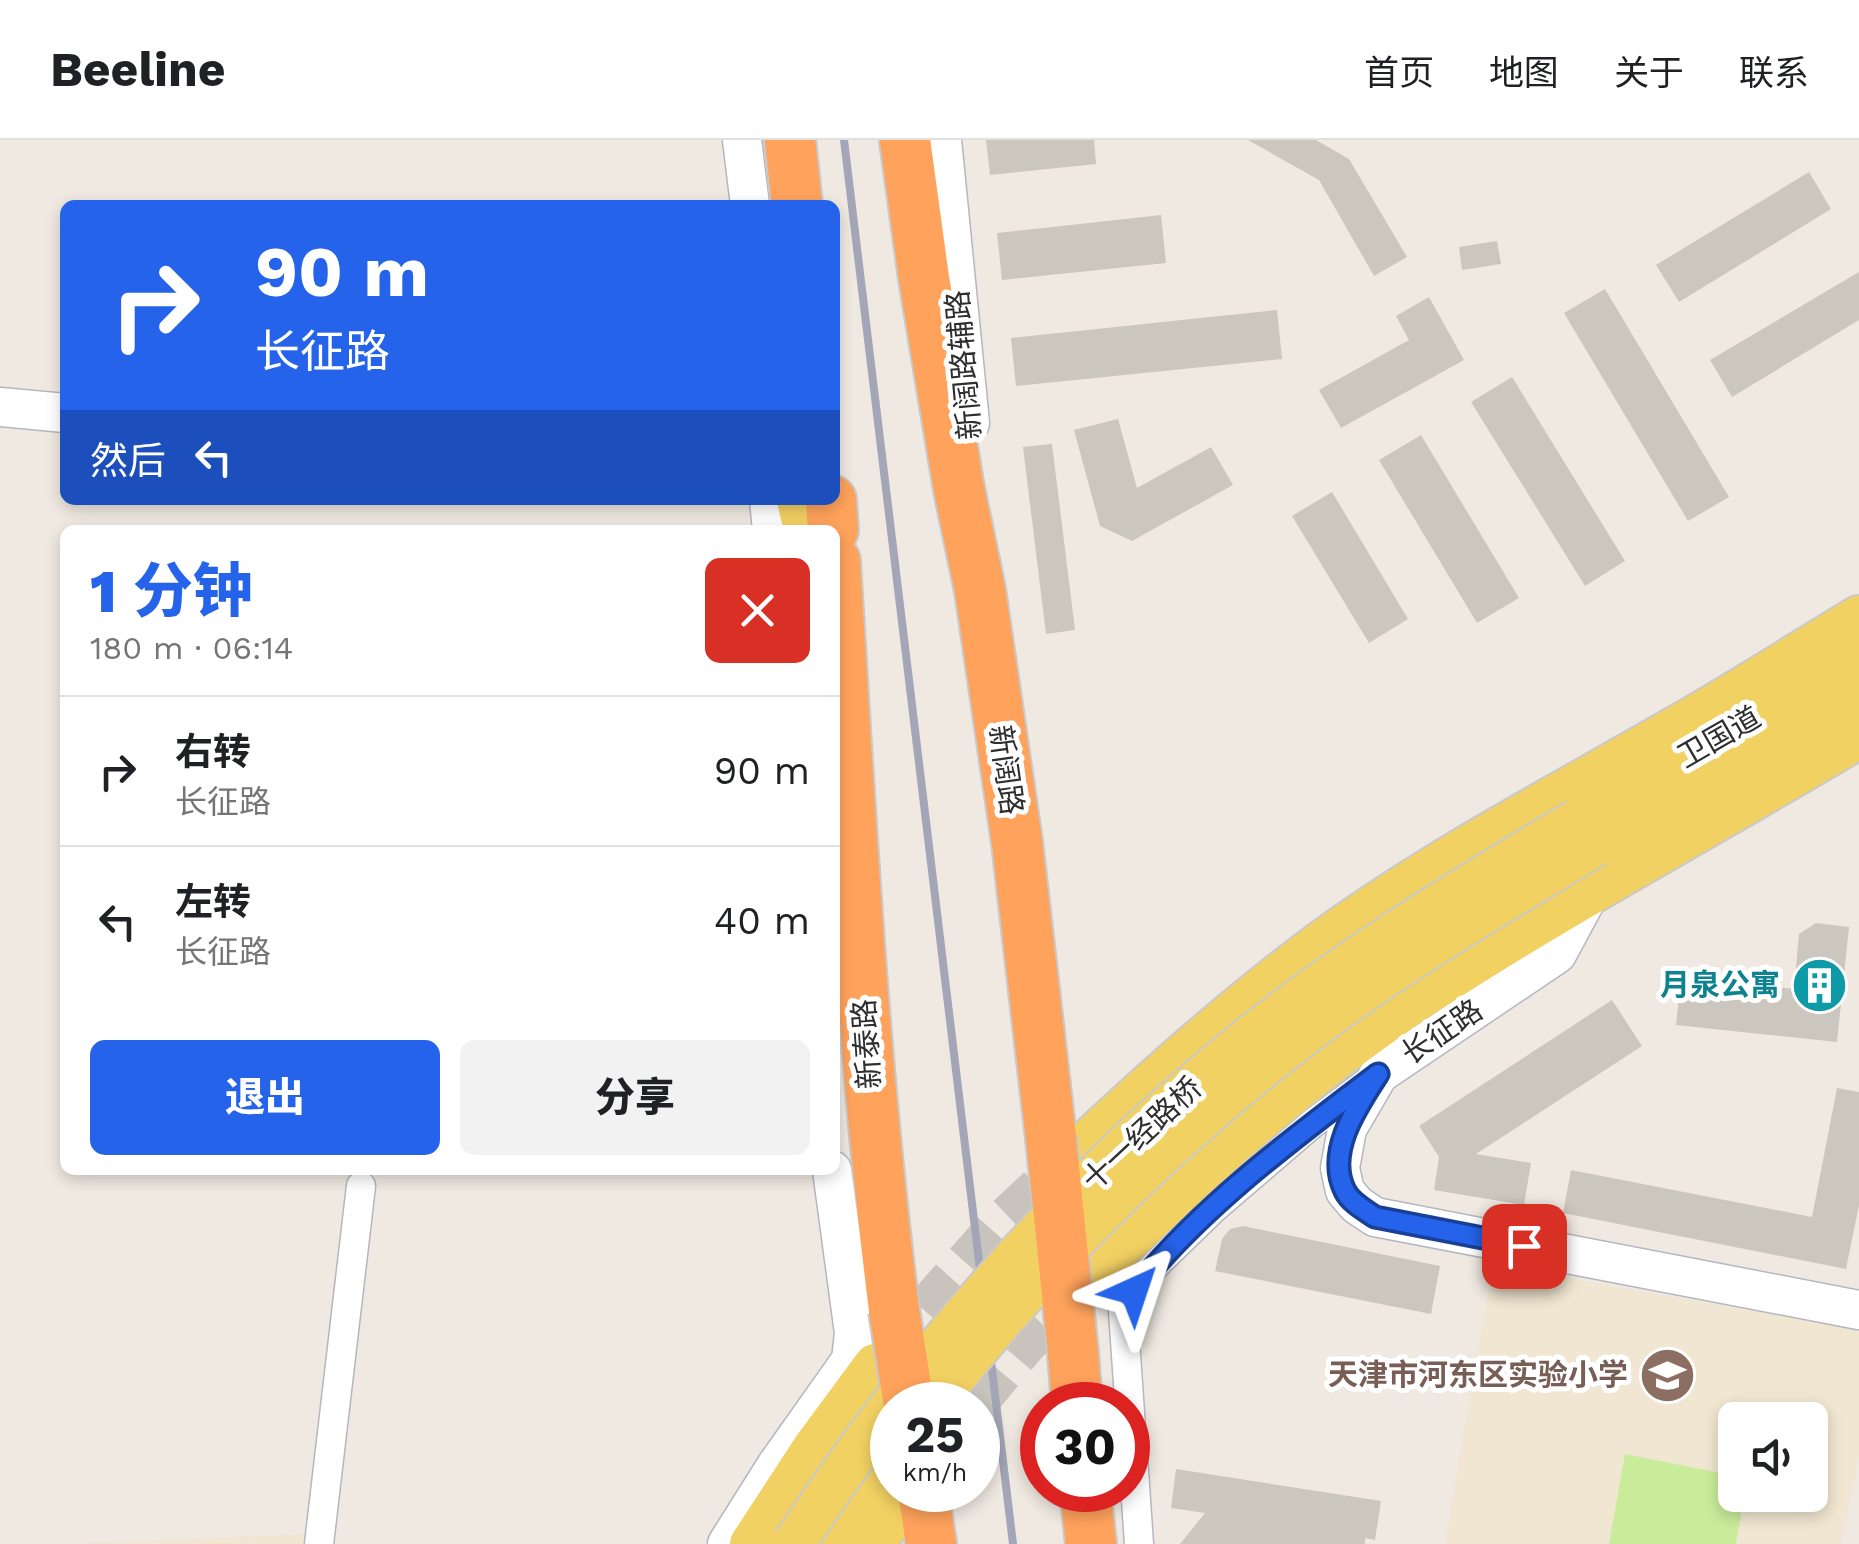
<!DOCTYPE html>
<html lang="zh">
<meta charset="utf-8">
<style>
:root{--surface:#fff;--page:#f2f2f2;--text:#202124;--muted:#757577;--line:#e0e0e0;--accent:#2563eb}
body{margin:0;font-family:"Work Sans","Noto Sans SC",sans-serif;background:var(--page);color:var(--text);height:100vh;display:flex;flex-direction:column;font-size:38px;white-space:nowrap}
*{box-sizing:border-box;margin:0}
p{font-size:32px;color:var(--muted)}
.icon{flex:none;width:55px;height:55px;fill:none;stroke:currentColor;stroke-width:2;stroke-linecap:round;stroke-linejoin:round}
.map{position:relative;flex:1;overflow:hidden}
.panel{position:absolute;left:60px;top:385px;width:780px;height:650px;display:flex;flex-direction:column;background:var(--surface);border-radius:15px;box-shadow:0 5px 15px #0003}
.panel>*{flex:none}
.hud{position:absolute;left:60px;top:60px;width:780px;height:305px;border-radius:15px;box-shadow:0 5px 15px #0003;background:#2563eb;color:#fff;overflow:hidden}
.buttons{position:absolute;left:1718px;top:1262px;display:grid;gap:20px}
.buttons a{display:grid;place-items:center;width:110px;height:110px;border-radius:15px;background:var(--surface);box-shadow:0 5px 15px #0003;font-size:50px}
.speed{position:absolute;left:870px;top:1242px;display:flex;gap:20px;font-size:50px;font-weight:700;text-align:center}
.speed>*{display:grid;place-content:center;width:130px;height:130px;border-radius:50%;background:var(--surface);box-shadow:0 5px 15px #0003;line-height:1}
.speed small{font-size:25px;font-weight:400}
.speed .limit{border:15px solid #d22;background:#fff;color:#111}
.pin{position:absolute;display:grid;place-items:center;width:85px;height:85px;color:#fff;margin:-42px;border-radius:20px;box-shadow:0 5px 15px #0006}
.me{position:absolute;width:110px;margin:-55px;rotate:42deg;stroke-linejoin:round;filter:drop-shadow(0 0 8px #0008)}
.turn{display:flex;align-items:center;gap:35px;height:210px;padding:0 30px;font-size:45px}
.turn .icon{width:130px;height:130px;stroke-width:2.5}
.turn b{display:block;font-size:70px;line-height:85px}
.then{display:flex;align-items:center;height:95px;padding:0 30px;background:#0003;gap:20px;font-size:38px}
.round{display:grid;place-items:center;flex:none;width:105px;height:105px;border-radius:15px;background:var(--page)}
.head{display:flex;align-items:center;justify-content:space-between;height:170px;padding:0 30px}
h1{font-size:60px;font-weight:800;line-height:75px;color:var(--accent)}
.button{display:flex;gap:20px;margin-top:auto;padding:20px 30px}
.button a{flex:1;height:115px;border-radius:15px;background:var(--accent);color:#fff;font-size:40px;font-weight:800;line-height:115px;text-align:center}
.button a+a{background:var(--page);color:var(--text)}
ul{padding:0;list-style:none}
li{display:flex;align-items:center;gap:30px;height:150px;padding:0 30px;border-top:2px solid var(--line)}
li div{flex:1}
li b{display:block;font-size:38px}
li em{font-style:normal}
header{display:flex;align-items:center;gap:60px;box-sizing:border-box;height:140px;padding:0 50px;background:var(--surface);border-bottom:2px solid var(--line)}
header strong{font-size:48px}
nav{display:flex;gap:55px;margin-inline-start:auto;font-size:35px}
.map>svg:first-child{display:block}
.education{fill:#f0e6d1;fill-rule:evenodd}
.pitch{fill:#c9ec9a}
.building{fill:#cbc7bf}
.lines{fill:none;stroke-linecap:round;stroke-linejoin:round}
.primary-tunnel{stroke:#c8c4bd;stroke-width:42;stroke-dasharray:42 21;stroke-linecap:butt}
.street-casing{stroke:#b4b7c1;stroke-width:31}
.secondary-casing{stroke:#b4b7c1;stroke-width:41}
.primary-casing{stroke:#c9c9c9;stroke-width:46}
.highway-casing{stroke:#c9c9c9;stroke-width:54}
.street{stroke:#fff;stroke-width:28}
.secondary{stroke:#fff;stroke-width:38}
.primary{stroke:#f2d163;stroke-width:42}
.highway{stroke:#ffa35c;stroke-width:50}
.rail{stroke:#a3a6b8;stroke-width:8}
.primary-bridge-casing{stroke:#c9c9c9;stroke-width:46;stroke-linecap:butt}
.highway-bridge-casing{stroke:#c9c9c9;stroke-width:54;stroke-linecap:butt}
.primary-bridge{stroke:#f2d163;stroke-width:42}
.highway-bridge{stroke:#ffa35c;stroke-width:50}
.route-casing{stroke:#184099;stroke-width:25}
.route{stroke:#2563eb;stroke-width:18}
.labels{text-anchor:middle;stroke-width:10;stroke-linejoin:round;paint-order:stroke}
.street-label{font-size:30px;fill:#2e2e2e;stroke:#fff}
.culture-label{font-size:30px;font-weight:bold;fill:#0d838f;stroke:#fff;text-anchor:end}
.education-label{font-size:30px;font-weight:bold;fill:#785e54;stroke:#fff;text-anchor:end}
</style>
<header>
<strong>Beeline</strong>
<nav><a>首页</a><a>地图</a><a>关于</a><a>联系</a></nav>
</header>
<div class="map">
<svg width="1859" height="1404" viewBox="0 0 1859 1404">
<rect width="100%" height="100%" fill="#efe9e1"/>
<g class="education">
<path d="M1493,1125L1859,1190V1315L1841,1404H1445ZM1735,1280H1810V1355H1735Z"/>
<path d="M317,1394V1404H74Z"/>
</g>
<path class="pitch" d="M1625,1314L1735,1336V1355H1744L1736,1404H1609Z"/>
<g class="building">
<path d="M986,0H1094L1096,24L990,35Z"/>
<path d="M1248,0H1316L1349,19L1407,117L1374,136L1319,40Z"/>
<path d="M1809,32L1831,69L1679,162L1656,125Z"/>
<path d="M1161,75L1166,123L1002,140L997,93Z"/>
<path d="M1497,101L1501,124L1462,130L1459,107Z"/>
<path d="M1859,132V180L1732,257L1710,220Z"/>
<path d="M1605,149L1729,357L1688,381L1564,173Z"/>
<path d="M1429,157L1464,220L1341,288L1319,250L1409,200L1396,176Z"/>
<path d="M1277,170L1282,219L1016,246L1011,198Z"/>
<path d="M1512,237L1625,421L1585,446L1471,262Z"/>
<path d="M1118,279L1137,348L1211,307L1233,345L1132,401L1100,386L1074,290Z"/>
<path d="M1421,295L1519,458L1477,483L1379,320Z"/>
<path d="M1052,304L1075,490L1046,494L1023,307Z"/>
<path d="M1332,352L1408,479L1369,503L1292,376Z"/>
<path d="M1816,783L1849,787L1837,902L1676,885L1679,859L1713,840L1794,849L1799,794Z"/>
<path d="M1612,860L1642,906L1476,1014L1531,1023L1524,1065L1434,1050L1439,1017L1419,986Z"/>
<path d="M1837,948L1859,952V1065L1846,1129L1563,1073L1571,1030L1812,1077Z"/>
<path d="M1243,1086L1440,1126L1431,1174L1215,1131L1222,1099L1230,1089Z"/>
<path d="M1176,1329L1381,1361L1375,1400L1365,1398V1404H1180L1205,1373L1171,1368Z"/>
</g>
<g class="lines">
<g class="primary-tunnel">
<path d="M882,1217L1002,1082L1073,1015"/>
<path d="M975,1265L1024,1206L1085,1143"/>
</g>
<defs>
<g id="street">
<path d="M319,1404L361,1046"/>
<path d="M1139,1404L1123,1171L1147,1133L1213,1069L1312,984L1369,941"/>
</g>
<g id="secondary">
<path d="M742,0L750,65"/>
<path d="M942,0L970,283"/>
<path d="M0,267L65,273"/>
<path d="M769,360L772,390"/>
<path d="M1593,747L1557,814L1379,934L1347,989L1340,1028L1345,1051L1357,1065L1375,1077L1859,1170"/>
<path d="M727,1404L776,1326L851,1220L854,1193L832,1030"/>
</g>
<g id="primary">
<path d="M798,360L805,390"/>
<path d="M1578,680L1859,515"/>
<path d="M1595,705L1859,552"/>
<path d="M1085,1004C1158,935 1234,868 1315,807C1431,721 1560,655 1684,583C1743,549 1801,512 1859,477"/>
<path d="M1098,1130C1201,1029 1308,931 1429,852C1569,761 1716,683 1859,597"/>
<path d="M751,1404L813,1309L875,1225"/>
<path d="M831,1404L892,1317"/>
<path d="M874,1404L895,1373"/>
</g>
<g id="highway">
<path d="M790,0L797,65"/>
<path d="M905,0L924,138L959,349L980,450L1017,702L1051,998"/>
<path d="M831,360L833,390"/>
<path d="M835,421C850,671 863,921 894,1170"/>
<path d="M1073,1213L1077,1265"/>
<path d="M923,1350L931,1404"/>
<path d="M1085,1350L1091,1404"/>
</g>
</defs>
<use href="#street" class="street-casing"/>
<use href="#secondary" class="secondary-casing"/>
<use href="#primary" class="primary-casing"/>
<use href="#highway" class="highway-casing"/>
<use href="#street" class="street"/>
<use href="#secondary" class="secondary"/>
<use href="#primary" class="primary"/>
<use href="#highway" class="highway"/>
<path class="rail" d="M844,0L1013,1404"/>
<defs>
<g id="primary-bridge">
<path d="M932,1265C1054,1108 1201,965 1363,851C1438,799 1517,753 1595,705"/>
<path d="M794,1404C912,1222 1059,1056 1226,917C1335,826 1457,752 1578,680"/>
</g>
<g id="highway-bridge">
<path d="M1051,998L1073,1213"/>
<path d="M894,1170L909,1265"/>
</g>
</defs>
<use href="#primary-bridge" class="primary-bridge-casing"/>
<use href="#highway-bridge" class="highway-bridge-casing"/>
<use href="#primary-bridge" class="primary-bridge"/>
<use href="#highway-bridge" class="highway-bridge"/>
</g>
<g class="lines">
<defs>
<path id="route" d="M1134,1151C1199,1068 1295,997 1378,934C1358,965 1325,1012 1345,1051C1351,1063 1365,1070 1375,1077L1524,1106"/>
</defs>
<use href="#route" class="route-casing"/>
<use href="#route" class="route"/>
</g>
<defs>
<symbol id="building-disc" viewBox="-11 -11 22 22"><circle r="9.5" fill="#0f9aa8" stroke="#fff"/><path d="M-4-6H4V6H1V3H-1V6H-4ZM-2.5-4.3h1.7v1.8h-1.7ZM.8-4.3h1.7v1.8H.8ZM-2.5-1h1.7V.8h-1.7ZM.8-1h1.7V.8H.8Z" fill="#fff"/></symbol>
<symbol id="school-disc" viewBox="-11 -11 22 22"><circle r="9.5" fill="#8d6e63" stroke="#fff"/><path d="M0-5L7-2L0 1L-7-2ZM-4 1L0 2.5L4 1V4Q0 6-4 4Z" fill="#fff"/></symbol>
</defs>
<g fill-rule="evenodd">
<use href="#building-disc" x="1788" y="814" width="63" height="63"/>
<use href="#school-disc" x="1636" y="1204" width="63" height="63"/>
</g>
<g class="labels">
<g class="street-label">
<text transform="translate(964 225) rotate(-95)" y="10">新阔路辅路</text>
<text transform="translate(1719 597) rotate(-30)" y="10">卫国道</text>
<text transform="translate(1006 630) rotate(82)" y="10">新阔路</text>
<text transform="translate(1442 892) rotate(-34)" y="10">长征路</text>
<text transform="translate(867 904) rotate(-94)" y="10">新泰路</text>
<text transform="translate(1142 994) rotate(-43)" y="10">十一经路桥</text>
</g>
<g class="culture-label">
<text x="1780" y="855">月泉公寓</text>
</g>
<g class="education-label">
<text x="1628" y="1245">天津市河东区实验小学</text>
</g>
</g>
</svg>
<div class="buttons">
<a><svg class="icon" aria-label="sound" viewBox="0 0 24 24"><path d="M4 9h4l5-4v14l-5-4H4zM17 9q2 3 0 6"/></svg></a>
</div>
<div class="speed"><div>25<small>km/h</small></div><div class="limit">30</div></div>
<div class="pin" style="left:1524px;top:1106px;background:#d93025"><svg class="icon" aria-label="arrive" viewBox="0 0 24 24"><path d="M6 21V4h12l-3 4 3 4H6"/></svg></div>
<svg class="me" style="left:1134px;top:1151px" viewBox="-20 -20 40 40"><path d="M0-17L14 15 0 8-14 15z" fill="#2563eb" stroke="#fff" stroke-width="4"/></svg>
<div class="hud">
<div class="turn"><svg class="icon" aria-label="right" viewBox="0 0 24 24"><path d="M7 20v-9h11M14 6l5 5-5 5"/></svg><div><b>90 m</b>长征路</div></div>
<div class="then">然后<svg class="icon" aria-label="left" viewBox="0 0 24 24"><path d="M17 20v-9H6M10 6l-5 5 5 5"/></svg></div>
</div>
<section class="panel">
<div class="head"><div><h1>1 分钟</h1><p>180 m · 06:14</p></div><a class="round" style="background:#d93025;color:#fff"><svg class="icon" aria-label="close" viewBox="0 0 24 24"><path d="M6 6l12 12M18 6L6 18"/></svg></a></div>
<ul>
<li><svg class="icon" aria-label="right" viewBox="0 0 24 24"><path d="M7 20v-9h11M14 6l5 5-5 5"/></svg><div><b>右转</b><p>长征路</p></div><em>90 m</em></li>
<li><svg class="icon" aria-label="left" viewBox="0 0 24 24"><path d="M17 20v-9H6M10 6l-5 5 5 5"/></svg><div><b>左转</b><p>长征路</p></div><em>40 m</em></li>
</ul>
<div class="button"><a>退出</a><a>分享</a></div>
</section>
</div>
